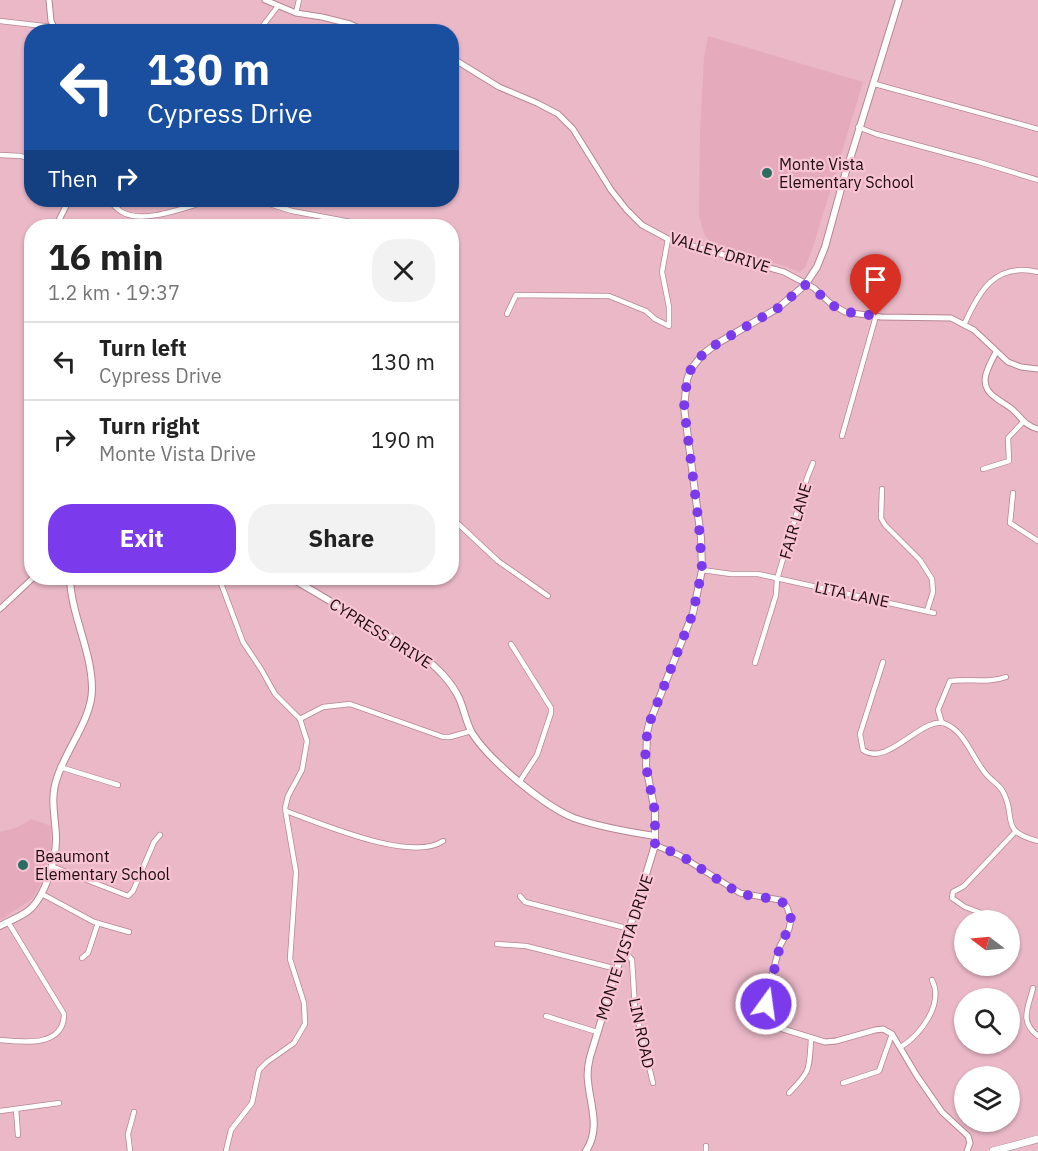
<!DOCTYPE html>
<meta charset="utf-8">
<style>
:root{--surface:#fff;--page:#f2f2f2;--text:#222;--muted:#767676;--line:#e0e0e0;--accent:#7c3aed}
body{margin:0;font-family:"IBM Plex Sans",sans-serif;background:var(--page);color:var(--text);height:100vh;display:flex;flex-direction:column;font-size:22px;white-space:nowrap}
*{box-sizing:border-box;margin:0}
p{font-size:20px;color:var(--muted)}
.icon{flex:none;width:33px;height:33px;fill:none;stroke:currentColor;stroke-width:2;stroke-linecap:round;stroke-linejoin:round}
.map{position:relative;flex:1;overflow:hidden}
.panel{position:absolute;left:24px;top:219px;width:435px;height:366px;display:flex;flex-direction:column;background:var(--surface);border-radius:24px;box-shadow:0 2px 4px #0004}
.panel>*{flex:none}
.hud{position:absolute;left:24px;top:24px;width:435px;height:183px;border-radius:24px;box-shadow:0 2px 4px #0004;background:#1a4fa0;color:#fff;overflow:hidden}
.needle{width:39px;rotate:286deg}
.buttons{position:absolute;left:954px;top:910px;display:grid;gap:12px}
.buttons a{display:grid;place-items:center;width:66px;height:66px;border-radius:50%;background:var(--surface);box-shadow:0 2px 4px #0004;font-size:30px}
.pin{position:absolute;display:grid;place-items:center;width:51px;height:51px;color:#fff;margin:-62px -26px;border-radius:50% 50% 50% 0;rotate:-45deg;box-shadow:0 0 6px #0007}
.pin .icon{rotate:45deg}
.me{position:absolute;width:66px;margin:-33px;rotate:14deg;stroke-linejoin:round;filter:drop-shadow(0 0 4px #0008)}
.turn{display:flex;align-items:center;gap:21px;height:126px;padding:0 24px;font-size:27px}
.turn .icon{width:78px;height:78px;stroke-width:2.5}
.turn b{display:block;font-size:42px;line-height:51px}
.then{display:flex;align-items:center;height:57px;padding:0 24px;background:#0003;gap:12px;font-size:22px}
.round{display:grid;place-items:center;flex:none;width:63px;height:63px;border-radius:24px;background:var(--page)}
.summary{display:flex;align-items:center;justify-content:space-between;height:102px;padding:0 24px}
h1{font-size:36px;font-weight:800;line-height:45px}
.primary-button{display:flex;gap:12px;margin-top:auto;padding:12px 24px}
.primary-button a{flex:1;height:69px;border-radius:24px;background:var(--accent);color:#fff;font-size:24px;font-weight:800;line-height:69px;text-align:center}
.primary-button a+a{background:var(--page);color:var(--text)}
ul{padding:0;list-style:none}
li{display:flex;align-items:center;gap:18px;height:78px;padding:0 24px;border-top:2px solid var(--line)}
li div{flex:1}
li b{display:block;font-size:22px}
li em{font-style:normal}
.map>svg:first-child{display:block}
.built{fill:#e5abbd}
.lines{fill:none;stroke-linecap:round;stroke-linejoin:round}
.minor-casing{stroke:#b58694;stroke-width:6}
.tertiary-casing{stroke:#b58694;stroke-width:7}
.secondary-casing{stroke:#b58694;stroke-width:8}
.primary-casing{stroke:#b58694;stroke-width:8}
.minor{stroke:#fff;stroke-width:4.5}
.tertiary{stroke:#fff;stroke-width:5}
.secondary{stroke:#fff;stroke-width:6}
.primary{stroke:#fff;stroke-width:7}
.route{stroke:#7c3aed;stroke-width:10;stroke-dasharray:0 18}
.poi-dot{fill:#296e61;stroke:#f9c5d5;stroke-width:2}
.labels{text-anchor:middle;stroke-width:4.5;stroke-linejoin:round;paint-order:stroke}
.poi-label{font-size:16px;fill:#1d0c12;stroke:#f9c5d5;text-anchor:start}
.street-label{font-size:16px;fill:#1d0c12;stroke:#f9c5d5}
</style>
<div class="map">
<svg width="1038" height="1151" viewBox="0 0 1038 1151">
<rect width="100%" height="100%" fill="#ebb8c8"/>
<g class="built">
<path d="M708,36L863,82L814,244L805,268L799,272L787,267L712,244L704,234L699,215L700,131L704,58Z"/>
<path d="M31,819L51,826V849L42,882L32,899L0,920V832L18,827Z"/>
</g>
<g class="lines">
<defs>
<g id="minor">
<path d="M296,13L299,0"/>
<path d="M0,21L53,27"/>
<path d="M258,32L278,6"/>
<path d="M875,84L1038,129"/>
<path d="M858,127L876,134L979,162L1038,180"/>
<path d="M0,155L21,156L32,160"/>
<path d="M108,200C113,204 117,209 122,212C143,225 188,206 211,200"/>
<path d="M257,200L292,211L356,223"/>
<path d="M507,314L516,295L609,296L646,311L655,319L669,326V307L662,272L668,239"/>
<path d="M964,325C979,291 995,262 1038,272"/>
<path d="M842,436L876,316"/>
<path d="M983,469L1009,461L1008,438L1023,422"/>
<path d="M882,489L881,518L885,525L920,560L932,579L933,592L927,611"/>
<path d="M1013,493L1010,523L1038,541"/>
<path d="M452,518L498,561L548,596"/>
<path d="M702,570L731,574H758L934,613"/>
<path d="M219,578L243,642L261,669L275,694L300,719L307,741L302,770L288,796L285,808L296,872L290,959L304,1003L305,1024L294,1043L267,1062L259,1070L252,1103L231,1130L226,1151"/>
<path d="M511,644L551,708V713L537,755L520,781"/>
<path d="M883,662L860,734L863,750C888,768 923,714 946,724C965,732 973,759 986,774C991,780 998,784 1002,790C1018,816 997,831 1038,841"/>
<path d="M755,663L776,595L777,579L807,478L813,463"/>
<path d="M300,719L323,707L350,704L443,737H450L471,731"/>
<path d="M942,723L938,710L950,681C970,678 987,684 1006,677"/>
<path d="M60,767L118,785"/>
<path d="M286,811C320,823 411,863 443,841"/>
<path d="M51,866L128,896L133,891L154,842L160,835"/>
<path d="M42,894L94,922L129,932"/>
<path d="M520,896L525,902L630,929"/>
<path d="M1003,921L965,907L952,898L953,892L964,886L1015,832"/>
<path d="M497,944L526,946L617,969"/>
<path d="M623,952L627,954L632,960L635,1009L653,1083"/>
<path d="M82,958L88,953L98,923"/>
<path d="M1033,988C1028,1009 1019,1021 1038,1036"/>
<path d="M546,1016L597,1032"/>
<path d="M0,1040C22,1042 64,1048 64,1014L8,922"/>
<path d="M901,1047C921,1034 944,1004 932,980"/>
<path d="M843,1083L879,1071L892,1034"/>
<path d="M789,1093C811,1070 809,1071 811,1039"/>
<path d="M16,1109L18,1135"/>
<path d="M0,1111L59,1103"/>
<path d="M706,1146V1151"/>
<path d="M130,1151L128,1134L134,1112"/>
</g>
<g id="tertiary">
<path d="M49,0L51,21L56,32"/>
<path d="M265,0L296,13L322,17L350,24L368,32"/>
<path d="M452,58L499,87L537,103L558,114L573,129L611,190L626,209L642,225L668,239L784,272L814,288L830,303L845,312L881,317L951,318L974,330L1008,362L1021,367L1038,369"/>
<path d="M56,226L69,200"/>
<path d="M996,352C988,368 976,385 996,398C1001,402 1007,405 1012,409C1021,417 1025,426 1038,429"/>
<path d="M0,609L33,578"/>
<path d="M655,845L679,855L740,893L780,900L787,907L791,919L789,929L780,946L766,996L767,1014L771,1021L783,1029L825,1042L836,1041L875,1030L883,1029L892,1034L917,1076L942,1112L968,1136L970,1143L967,1151"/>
</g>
<g id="secondary">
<path d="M847,169L899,0"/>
<path d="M291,578L423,656C437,668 451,681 459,698C464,709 466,722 472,733C489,760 544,806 574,818C599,827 629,832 655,836"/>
<path d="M0,926C9,921 20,917 28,911C45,898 57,857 56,836C55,815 50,798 57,778C66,749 92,719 92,689C92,651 71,615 70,578"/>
<path d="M586,1151C601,1128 590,1105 588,1081C587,1073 588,1065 590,1057L655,845V812L646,766L647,733L649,724L693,613L702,570L701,538L684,407L687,380L691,369L703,354L718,343L778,308L805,285L817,267L825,247L846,171"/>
</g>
<path id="primary" d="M993,1151L1038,1139"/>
</defs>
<use href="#minor" class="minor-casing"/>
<use href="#tertiary" class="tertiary-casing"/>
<use href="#secondary" class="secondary-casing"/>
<use href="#primary" class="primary-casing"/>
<use href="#minor" class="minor"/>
<use href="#tertiary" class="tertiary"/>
<use href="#secondary" class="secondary"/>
<use href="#primary" class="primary"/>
</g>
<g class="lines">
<path class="route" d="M766,1004L780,946L789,928L791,919L787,907L780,900L740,894L680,855L655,845V812L646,766L645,747L649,724L693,613L702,570L699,525L684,407L687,380L691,369L703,354L718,343L778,308L805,285C818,290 825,301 837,308C849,314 863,314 876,316"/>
</g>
<g class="poi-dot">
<circle cx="767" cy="173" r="6"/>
<circle cx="23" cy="865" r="6"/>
</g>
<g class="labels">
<g class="poi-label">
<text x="779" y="170">Monte Vista<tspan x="779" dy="18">Elementary School</tspan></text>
<text x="35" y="862">Beaumont<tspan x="35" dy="18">Elementary School</tspan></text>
</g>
<g class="street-label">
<text transform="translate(720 252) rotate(17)" y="6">VALLEY DRIVE</text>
<text transform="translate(795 521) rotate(-74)" y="6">FAIR LANE</text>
<text transform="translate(852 594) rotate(12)" y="6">LITA LANE</text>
<text transform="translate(381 633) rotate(32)" y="6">CYPRESS DRIVE</text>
<text transform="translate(624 947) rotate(-72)" y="6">MONTE VISTA DRIVE</text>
<text transform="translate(642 1033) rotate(78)" y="6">LIN ROAD</text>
</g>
</g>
</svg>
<div class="buttons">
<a><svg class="needle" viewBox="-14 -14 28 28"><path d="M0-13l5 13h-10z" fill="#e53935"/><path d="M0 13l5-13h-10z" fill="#767676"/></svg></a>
<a><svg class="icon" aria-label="search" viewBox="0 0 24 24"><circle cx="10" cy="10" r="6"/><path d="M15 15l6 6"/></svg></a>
<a><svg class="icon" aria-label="layers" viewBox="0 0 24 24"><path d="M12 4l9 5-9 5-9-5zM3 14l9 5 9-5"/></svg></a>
</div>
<div class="pin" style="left:876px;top:316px;background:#d93025"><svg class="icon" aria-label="arrive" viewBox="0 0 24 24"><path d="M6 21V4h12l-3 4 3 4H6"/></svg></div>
<svg class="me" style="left:766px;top:1004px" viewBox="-20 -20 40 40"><circle r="17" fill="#7c3aed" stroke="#fff" stroke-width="3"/><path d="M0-11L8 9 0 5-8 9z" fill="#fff"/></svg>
<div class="hud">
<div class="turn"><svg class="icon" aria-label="left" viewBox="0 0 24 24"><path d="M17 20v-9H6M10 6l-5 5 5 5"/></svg><div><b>130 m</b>Cypress Drive</div></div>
<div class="then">Then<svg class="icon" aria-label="right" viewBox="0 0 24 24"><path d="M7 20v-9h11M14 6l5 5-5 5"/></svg></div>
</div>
<section class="panel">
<div class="summary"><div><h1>16 min</h1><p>1.2 km · 19:37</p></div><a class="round"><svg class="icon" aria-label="close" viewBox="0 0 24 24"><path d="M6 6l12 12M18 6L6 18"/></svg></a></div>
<ul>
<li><svg class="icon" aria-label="left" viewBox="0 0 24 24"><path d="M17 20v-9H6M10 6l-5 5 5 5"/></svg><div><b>Turn left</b><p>Cypress Drive</p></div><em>130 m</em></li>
<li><svg class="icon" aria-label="right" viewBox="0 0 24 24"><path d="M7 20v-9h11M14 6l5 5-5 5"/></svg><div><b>Turn right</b><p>Monte Vista Drive</p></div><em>190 m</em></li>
</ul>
<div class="primary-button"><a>Exit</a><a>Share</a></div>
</section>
</div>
